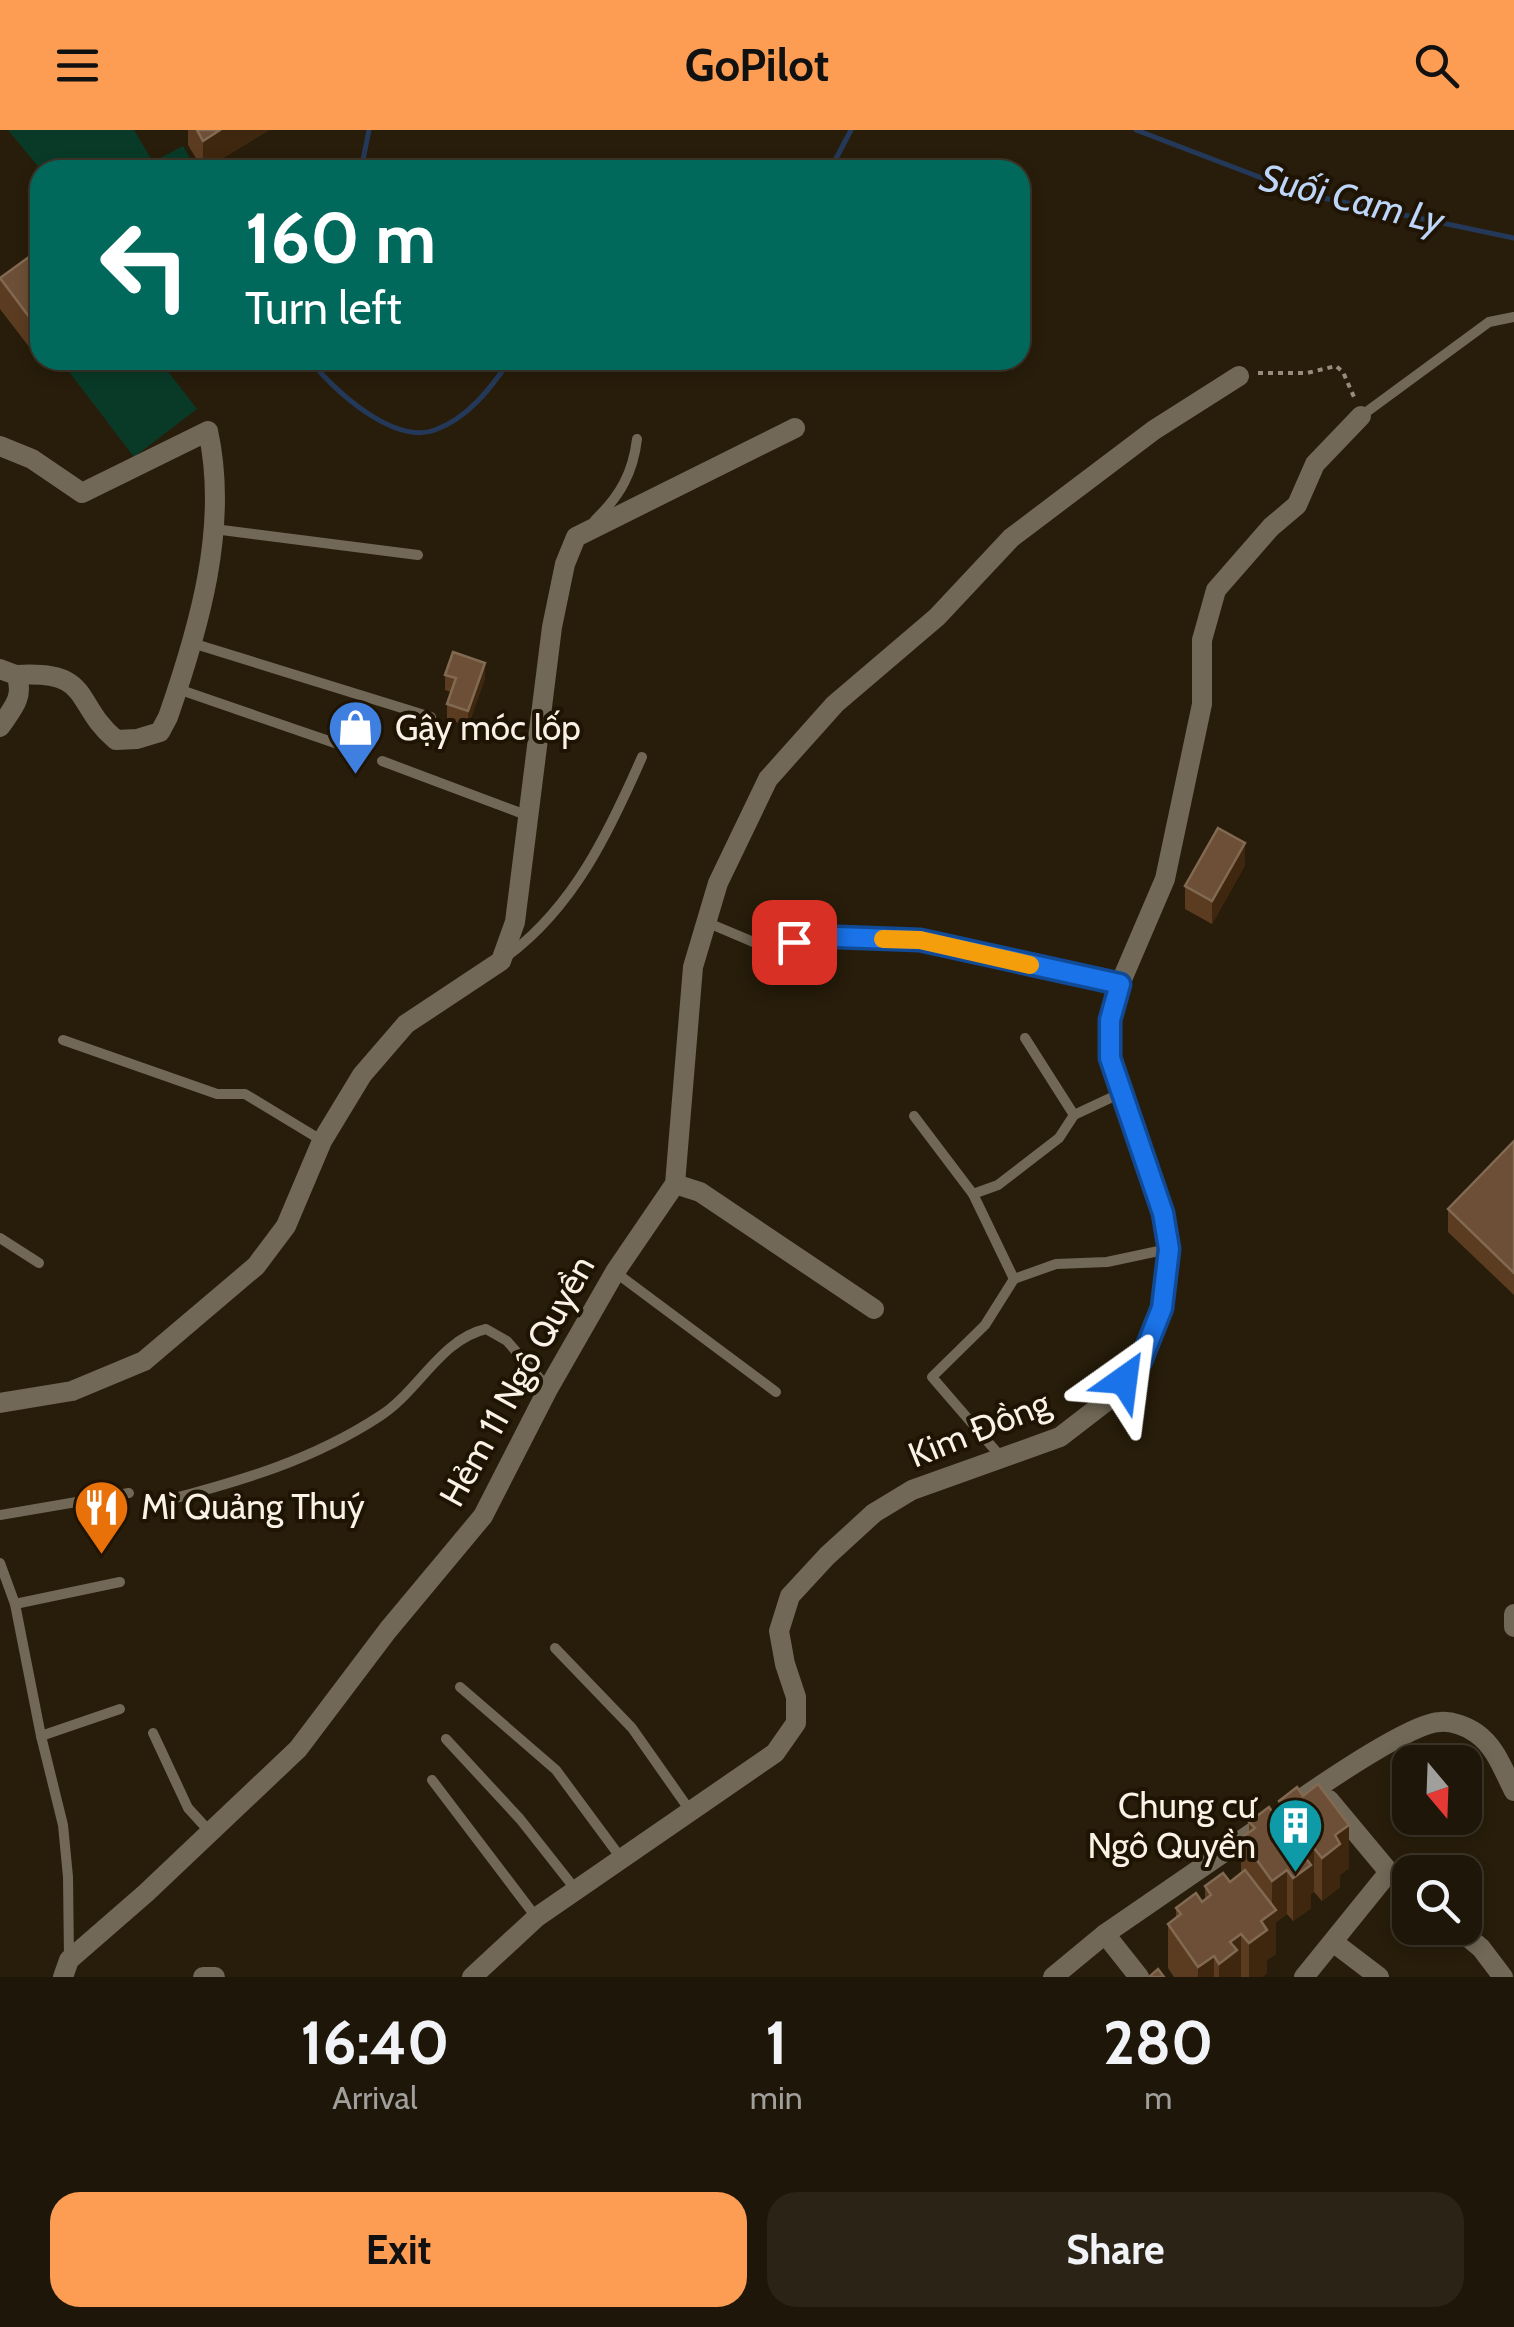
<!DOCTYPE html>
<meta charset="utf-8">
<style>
:root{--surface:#1e1608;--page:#2b2316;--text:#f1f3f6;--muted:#a19f9c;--line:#3c3529;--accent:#fc9d53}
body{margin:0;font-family:Cabin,sans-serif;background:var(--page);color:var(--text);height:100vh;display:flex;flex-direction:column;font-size:38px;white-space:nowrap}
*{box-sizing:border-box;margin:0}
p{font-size:32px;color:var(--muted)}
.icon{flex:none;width:55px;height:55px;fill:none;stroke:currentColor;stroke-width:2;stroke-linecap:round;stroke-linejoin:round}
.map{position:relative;height:1847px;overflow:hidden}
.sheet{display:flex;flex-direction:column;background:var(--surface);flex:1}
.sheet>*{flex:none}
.guide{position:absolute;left:30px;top:30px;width:1000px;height:210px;border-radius:30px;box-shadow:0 5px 15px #0003,0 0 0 2px var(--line);background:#00695c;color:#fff;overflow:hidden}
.needle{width:65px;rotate:161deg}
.buttons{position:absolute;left:1392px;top:1615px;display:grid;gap:20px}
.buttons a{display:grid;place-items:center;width:90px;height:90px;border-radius:20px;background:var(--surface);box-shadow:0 5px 15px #0003,0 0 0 2px var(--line);font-size:50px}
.pin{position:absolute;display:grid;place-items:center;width:85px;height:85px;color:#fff;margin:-42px;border-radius:20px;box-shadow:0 5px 15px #0006}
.me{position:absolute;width:110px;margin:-55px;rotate:31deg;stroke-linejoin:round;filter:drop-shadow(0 0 8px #0008)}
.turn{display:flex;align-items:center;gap:35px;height:210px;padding:0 50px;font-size:45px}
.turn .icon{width:130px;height:130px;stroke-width:2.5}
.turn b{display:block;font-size:70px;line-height:85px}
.eta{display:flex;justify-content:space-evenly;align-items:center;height:170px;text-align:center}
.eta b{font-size:60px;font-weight:700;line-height:70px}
.action{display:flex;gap:20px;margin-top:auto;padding:20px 50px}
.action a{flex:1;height:115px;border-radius:30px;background:var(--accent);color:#111;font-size:40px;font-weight:700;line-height:115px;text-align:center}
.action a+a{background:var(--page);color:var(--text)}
header{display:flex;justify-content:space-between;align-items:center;height:130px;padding:0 50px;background:var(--accent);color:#111;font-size:45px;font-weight:700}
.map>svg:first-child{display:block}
.green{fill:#093a28}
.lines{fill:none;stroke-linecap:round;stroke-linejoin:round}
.stream{stroke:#243959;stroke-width:5}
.path{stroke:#978d7e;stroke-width:4;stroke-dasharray:5 5;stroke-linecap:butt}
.service{stroke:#726857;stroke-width:10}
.minor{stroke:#726857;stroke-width:20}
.wall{fill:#5b3c21}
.shaded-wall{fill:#3f270f}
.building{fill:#6c4f36;stroke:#826952;stroke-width:2.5}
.route-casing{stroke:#114b97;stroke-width:25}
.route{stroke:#1a73e8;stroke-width:18}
.slow{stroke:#f59e0b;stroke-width:18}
.labels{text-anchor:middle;stroke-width:8;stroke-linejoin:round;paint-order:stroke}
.poi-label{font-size:35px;fill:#faf2e6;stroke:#1f1403;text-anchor:start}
.street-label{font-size:35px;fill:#faf2e6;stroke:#1f1403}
.water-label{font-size:38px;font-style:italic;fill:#bdd5f9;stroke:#1f1403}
</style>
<header><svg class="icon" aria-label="menu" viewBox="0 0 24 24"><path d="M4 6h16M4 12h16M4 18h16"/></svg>GoPilot<svg class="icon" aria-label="search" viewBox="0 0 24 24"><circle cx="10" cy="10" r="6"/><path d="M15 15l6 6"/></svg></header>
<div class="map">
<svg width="1514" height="1847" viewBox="0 0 1514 1847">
<rect width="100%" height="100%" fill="#281d0a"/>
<g class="green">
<path d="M8,0H134L153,32L183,16L197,40H41Z"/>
<path d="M60,230H159L197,279L134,327Z"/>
</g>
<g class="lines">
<g class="stream">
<path d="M1136,0L1304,64L1514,108"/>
<path d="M361,40L369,0"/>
<path d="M830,40L851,0"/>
<path d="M310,230C334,261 394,315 435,300C468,288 491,258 510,230"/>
</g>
<path class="path" d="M1258,243H1307L1336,236L1343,242L1354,267"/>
<g class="service">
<path d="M1361,286L1489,192L1514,187"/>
<path d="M595,390C620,366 633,343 637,309"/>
<path d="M214,399L418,425"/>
<path d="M192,513L431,587"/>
<path d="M178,559L361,622"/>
<path d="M382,631L526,685"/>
<path d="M706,792L784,825L794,812L809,806L920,810L1119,854"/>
<path d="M506,827C574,777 609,702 642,627"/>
<path d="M1025,908L1074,985"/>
<path d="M63,910L217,964H245L321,1010"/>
<path d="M914,986L973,1064L1014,1149"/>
<path d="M973,1064L998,1055L1059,1008L1074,985L1121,963"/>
<path d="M0,1108L39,1133"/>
<path d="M615,1142L776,1262"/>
<path d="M1001,1327L932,1247L985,1195L1014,1149L1056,1134L1107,1132L1168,1119"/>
<path d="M164,1371C241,1351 313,1330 380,1286C418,1262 441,1209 486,1199L507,1211L548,1258"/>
<path d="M0,1385L129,1363"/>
<path d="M0,1433L15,1474L41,1606L63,1695L68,1747L69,1829"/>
<path d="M15,1474L120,1452"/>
<path d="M555,1518L632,1598L691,1682"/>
<path d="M460,1557L556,1640L621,1728"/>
<path d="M153,1603L188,1678L210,1702"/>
<path d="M41,1606L120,1579"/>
<path d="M446,1609L520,1689L576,1760"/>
<path d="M432,1650L536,1787"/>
</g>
<g class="minor">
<path d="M0,316L32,329L82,363L208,301C229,396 199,498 168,587L160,602L137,609L116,610C72,573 94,540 16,545"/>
<path d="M0,539L16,545C25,567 12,579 0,597"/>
<path d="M675,1054L700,1062L874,1179"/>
<path d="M0,1273L72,1261L144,1231L256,1136L286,1096L322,1011L362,945L406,894L501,831L515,792L552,497L565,434L576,407L795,298"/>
<path d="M1514,1484V1497"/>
<path d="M1329,1670L1389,1742L1410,1759"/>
<path d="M1298,1671C1324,1653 1413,1592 1440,1592C1452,1591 1466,1596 1476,1603C1496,1617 1503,1640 1514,1661"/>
<path d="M1457,1798L1481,1818L1503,1847"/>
<path d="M1105,1804L1139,1847"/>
<path d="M1333,1812L1379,1847"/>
<path d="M63,1847L69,1830L146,1763L298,1619L388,1500L483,1386L548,1259L615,1142L675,1054L693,837L718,753L768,649L835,574L937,487L1011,408L1154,300L1239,246"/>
<path d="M203,1847H215"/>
<path d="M472,1847L537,1787L775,1623L796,1593V1567L785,1534L779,1501L790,1466L827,1426L874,1383L912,1360L1060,1307L1108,1270L1141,1231L1162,1178L1169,1119L1163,1083L1110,927V889L1120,854L1165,749L1202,574V510L1216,460L1271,397L1297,375L1315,334L1361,286"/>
<path d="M1053,1847L1105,1804L1262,1696"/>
<path d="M1304,1847L1389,1742"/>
</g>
</g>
<g class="wall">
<path d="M188,0H269L203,40L188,15Z"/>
<path d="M40,119L30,218L0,179V148Z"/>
<path d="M445,545L485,548L468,596L447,589V574L451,562L445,560Z"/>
<path d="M1245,735L1212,794L1185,779V756Z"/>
<path d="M1514,1011V1165L1448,1102V1079Z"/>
<path d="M1279,1671L1349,1738L1340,1745V1757L1322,1771L1314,1762L1311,1764V1778L1293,1791L1287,1784L1276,1792V1824L1267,1830V1843L1262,1847H1174L1168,1838V1794L1176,1788V1778L1202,1772L1205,1770V1756L1230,1752L1241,1743V1708L1249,1702V1692L1275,1686L1279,1684Z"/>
</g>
<g class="shaded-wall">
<path d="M220,0H269L203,40V11Z"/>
<path d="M40,181V211L30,218V188Z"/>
<path d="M485,533V548L468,596V581Z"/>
<path d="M1245,713V735L1212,794V771Z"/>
<path d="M1349,1695V1738L1340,1745V1757L1322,1771V1728L1335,1705Z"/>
<path d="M1314,1718V1762L1311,1764V1778L1293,1791V1748L1304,1726Z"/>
<path d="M1287,1740V1784L1276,1792V1824L1267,1830V1843L1262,1847H1249V1813L1261,1791L1272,1783V1751Z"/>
<path d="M1241,1804V1847H1219V1834L1230,1812Z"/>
<path d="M1214,1826V1847H1198V1837Z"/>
</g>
<g class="building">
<path d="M197,0H220L203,11Z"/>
<path d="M40,119V181L30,188L0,148Z"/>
<path d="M453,522L485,533L468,581L447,574L456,548L445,545Z"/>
<path d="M1218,698L1245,713L1212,771L1185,756Z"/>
<path d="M1514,1011V1143L1448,1079Z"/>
<path d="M1318,1654L1349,1695L1335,1705L1340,1714L1322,1728L1314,1718L1304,1726L1311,1735L1293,1748L1287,1740L1272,1751L1241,1708L1255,1698L1249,1692L1269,1677L1275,1686L1284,1679L1279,1671L1297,1657L1303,1666Z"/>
<path d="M1245,1740L1276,1780L1261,1791L1267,1800L1249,1813L1241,1804L1230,1812L1237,1820L1219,1834L1214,1826L1198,1837L1168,1794L1181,1784L1176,1778L1196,1763L1202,1772L1211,1765L1205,1756L1223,1743L1230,1752Z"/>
<path d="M1158,1839L1164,1847H1149Z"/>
</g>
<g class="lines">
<defs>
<path id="route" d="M794,812L810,806L920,810L1120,854L1110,890V928L1163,1083L1169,1119L1162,1178L1141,1231L1124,1250"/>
</defs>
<use href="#route" class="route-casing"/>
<use href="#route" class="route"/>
<path class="slow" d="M883,809L920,810L1030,835"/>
</g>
<defs>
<symbol id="shop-pin" viewBox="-11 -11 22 30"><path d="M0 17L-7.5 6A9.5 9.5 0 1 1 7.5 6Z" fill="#3f7fe0" stroke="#1f1403"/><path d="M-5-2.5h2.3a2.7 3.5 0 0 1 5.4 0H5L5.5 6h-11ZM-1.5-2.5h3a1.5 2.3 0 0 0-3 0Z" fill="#fff"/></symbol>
<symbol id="restaurant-pin" viewBox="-11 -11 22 30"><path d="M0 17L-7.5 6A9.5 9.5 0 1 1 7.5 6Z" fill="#e8710a" stroke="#1f1403"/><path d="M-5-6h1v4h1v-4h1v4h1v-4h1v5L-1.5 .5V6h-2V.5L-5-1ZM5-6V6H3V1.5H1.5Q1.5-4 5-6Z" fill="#fff"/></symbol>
<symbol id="building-pin" viewBox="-11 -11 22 30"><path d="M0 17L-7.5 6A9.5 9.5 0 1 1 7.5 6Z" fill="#0f9aa8" stroke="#1f1403"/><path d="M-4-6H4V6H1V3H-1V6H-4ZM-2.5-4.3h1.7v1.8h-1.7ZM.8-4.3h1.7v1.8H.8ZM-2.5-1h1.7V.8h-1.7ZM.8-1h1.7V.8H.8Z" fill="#fff"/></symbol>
</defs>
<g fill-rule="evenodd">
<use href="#shop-pin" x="324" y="566" width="63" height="86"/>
<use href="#restaurant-pin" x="70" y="1346" width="63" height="86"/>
<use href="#building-pin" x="1264" y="1664" width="63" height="86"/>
</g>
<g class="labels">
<g class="poi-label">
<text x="395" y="610">Gậy móc lốp</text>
<text x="141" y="1389">Mì Quảng Thuý</text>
<text x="1256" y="1688" text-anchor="end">Chung cư<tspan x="1256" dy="40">Ngô Quyền</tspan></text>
</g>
<g class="street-label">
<text transform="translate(517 1251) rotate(-61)" y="12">Hẻm 11 Ngô Quyền</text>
<text transform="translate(979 1299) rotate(-22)" y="12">Kim Đồng</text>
</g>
<g class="water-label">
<text transform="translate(1352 69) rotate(14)" y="13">Suối Cam Ly</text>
</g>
</g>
</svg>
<div class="buttons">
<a><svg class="needle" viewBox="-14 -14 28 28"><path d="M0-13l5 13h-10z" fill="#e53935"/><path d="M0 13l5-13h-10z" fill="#a19f9c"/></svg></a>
<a><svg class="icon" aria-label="search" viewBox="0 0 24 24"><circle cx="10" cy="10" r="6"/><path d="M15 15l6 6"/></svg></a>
</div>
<div class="pin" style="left:794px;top:812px;background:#d93025"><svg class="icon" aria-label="arrive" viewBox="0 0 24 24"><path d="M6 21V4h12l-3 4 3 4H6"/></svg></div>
<svg class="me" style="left:1124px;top:1250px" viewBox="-20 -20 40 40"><path d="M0-17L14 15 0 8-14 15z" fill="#1a73e8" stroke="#fff" stroke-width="4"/></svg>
<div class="guide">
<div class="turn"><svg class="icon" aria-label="left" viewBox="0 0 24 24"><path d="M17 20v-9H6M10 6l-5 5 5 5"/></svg><div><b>160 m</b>Turn left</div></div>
</div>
</div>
<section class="sheet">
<div class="eta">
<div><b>16:40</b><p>Arrival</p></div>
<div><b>1</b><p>min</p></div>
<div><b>280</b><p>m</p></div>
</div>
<div class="action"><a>Exit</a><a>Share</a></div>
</section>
